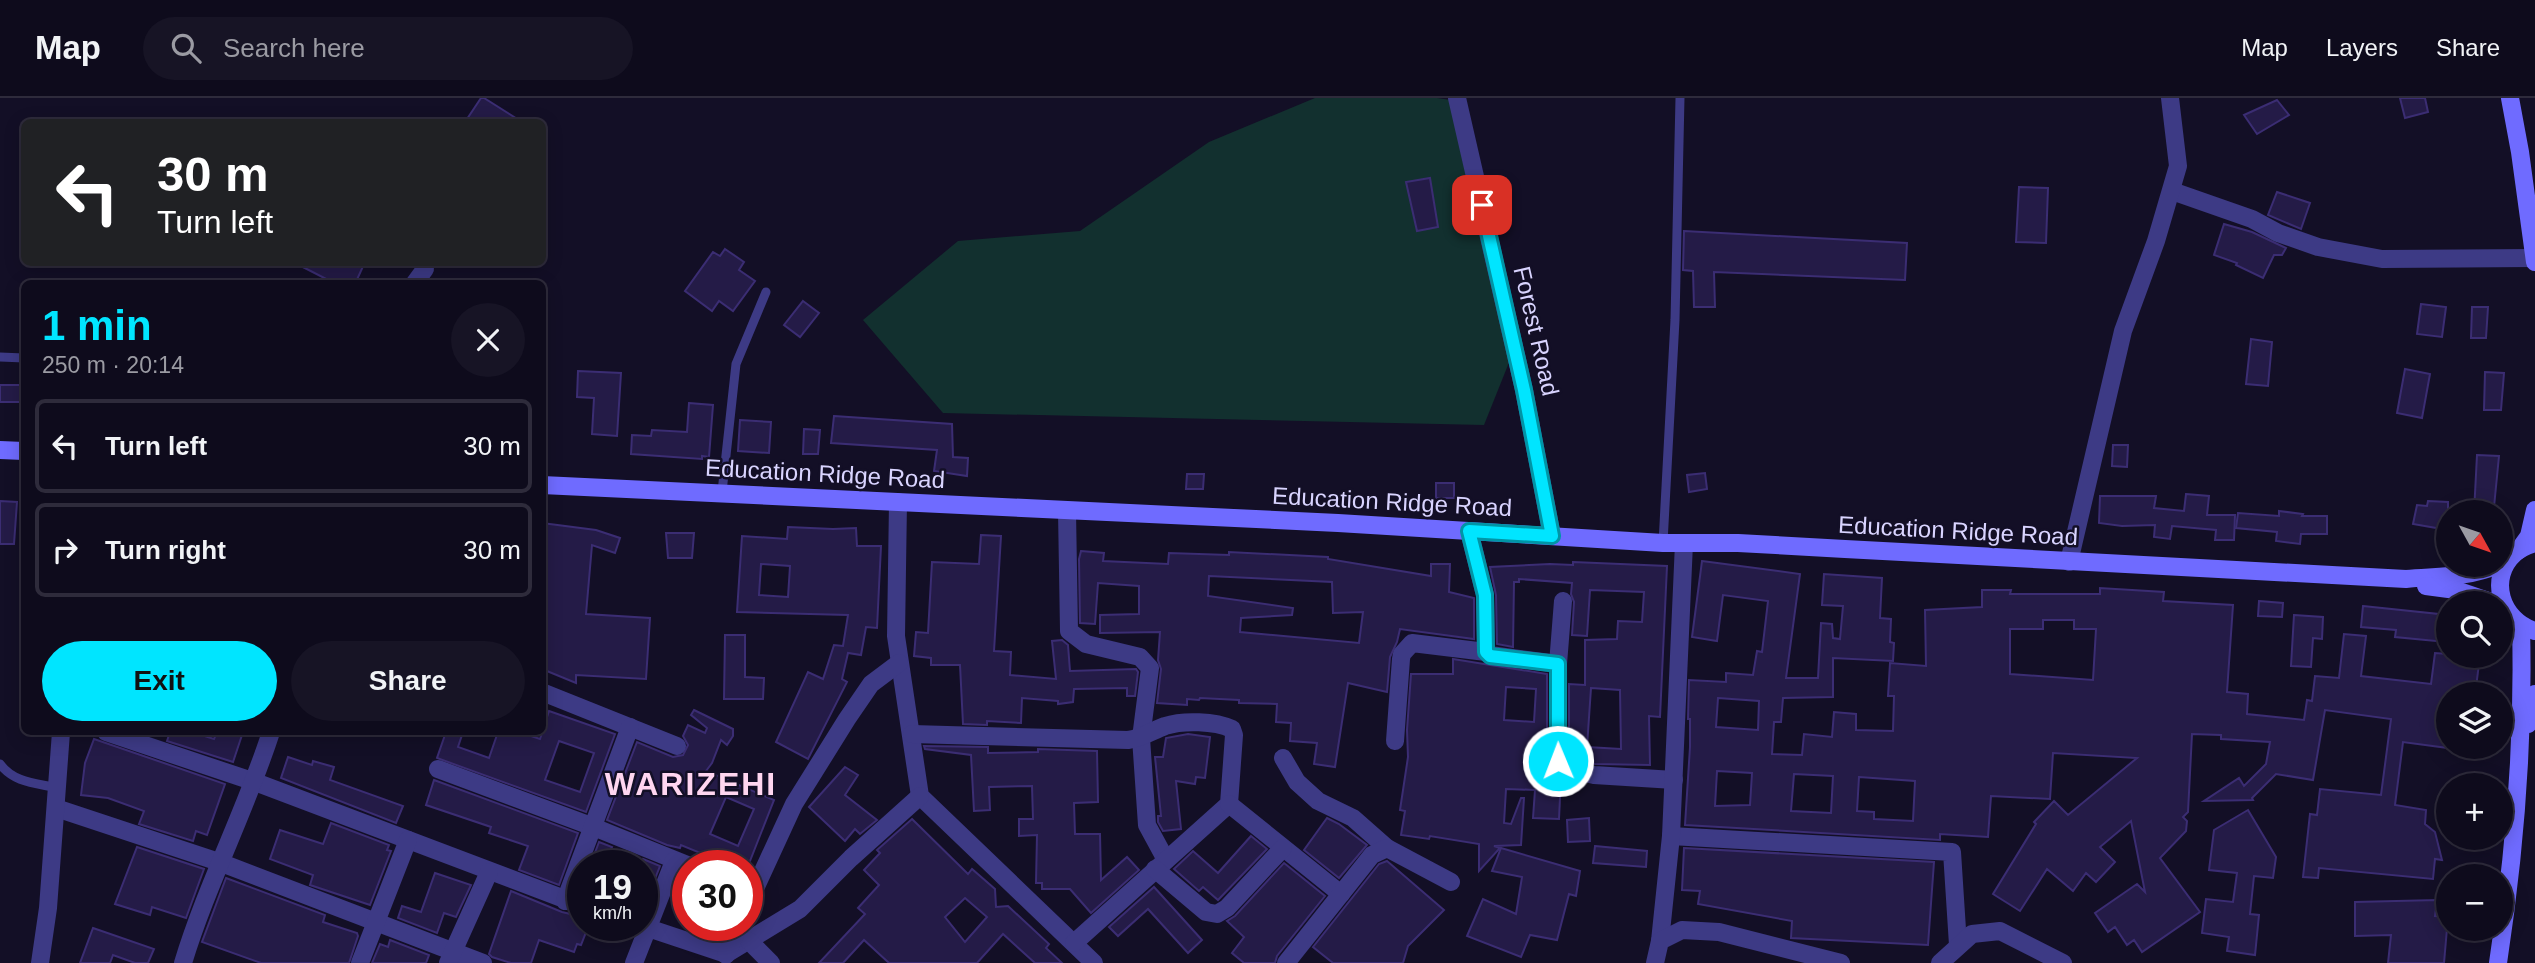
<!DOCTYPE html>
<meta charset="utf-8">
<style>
:root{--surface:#0e0b1c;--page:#171425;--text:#f1f3f6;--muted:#9b9ba3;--line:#2e2b3b;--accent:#00e5ff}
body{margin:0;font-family:Helvetica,sans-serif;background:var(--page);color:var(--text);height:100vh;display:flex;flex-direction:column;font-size:26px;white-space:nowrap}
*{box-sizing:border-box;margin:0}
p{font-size:23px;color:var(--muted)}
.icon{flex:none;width:38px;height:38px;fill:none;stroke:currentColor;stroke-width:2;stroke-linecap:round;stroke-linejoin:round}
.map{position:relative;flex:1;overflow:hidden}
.details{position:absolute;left:21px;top:182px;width:525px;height:455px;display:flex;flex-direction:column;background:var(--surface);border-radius:10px;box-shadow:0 4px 18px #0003,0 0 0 2px var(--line)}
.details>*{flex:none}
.top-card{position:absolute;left:21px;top:21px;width:525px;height:147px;border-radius:10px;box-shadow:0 4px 18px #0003,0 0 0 2px var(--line);background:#202124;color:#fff;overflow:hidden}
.needle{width:46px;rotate:130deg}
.tools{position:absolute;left:2436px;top:402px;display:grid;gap:14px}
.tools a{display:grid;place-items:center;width:77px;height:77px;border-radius:50%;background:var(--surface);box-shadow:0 4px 18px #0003,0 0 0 2px var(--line);font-size:35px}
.speed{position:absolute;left:567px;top:752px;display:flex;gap:14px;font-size:35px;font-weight:700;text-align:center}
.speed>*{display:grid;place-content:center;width:91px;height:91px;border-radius:50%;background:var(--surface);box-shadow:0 4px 18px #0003,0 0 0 2px var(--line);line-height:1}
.speed small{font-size:18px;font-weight:400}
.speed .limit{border:10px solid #d22;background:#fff;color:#111}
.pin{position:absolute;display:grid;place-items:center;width:60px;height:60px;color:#fff;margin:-30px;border-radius:14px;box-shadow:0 4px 10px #0006}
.me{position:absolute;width:77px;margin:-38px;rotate:359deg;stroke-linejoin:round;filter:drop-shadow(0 0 5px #0008)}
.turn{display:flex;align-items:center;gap:24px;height:147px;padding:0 21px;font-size:32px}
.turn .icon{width:91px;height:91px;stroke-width:2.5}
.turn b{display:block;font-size:49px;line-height:60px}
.round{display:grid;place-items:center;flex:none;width:74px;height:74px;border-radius:37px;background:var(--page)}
.overview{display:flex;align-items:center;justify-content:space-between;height:119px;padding:0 21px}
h1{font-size:42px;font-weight:700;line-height:52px;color:var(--accent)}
.button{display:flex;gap:14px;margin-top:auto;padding:14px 21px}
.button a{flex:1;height:80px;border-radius:42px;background:var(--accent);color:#111;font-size:28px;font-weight:700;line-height:80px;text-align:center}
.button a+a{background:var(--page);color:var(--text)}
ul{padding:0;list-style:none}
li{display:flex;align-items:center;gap:21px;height:94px;margin:0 14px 10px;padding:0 7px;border:4px solid var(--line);border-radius:10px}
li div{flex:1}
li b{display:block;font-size:26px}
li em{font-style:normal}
header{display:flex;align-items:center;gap:42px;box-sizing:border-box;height:98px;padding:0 35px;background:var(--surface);border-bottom:2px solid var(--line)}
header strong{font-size:33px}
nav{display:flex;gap:38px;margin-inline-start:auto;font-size:24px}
.search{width:490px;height:63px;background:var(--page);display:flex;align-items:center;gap:18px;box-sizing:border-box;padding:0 24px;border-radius:38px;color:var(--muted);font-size:26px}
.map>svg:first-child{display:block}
.green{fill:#12302f}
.building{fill:#241b47;stroke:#3b2d73;stroke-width:2;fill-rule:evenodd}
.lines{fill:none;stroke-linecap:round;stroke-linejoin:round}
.lane{stroke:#3d3a85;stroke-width:9}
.street{stroke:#3d3a85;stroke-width:18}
.secondary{stroke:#6f6bff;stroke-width:18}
.route-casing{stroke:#0095a6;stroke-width:18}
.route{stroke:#00e5ff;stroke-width:12}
.labels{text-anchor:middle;stroke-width:5;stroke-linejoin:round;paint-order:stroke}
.street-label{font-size:24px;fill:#d9d4ff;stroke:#130f26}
.district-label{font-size:32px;font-weight:bold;letter-spacing:2px;fill:#ffd6f0;stroke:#130f26}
</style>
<header>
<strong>Map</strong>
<div class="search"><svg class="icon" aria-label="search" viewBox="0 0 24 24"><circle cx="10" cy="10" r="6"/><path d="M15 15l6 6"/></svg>Search here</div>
<nav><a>Map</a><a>Layers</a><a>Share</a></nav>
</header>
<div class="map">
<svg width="2535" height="865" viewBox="0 0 2535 865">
<rect width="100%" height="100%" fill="#130f26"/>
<path class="green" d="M1315,0H1437L1451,2L1512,257L1484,327L943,315L863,222L958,143L1080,133L1209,44Z"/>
<g class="building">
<path d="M481,0H484L522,24H465Z"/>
<path d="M2400,0H2425L2428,14L2405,20Z"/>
<path d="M2277,2L2289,17L2257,36L2244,17Z"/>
<path d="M1430,80L1438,129L1417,133L1406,84Z"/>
<path d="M2019,89L2048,90L2046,145L2016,144Z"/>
<path d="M2277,94L2310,105L2301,131L2268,117Z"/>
<path d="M2224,126L2252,134L2286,150L2282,157H2274L2263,180L2236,167L2237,165L2214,157Z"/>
<path d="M1684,133L1907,145L1905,182L1714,174L1715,209H1694L1693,173L1683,172Z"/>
<path d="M725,151L744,164L739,172L755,183L733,213L719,203L712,213L685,193L713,154L720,158Z"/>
<path d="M293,164H365L355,186H336Z"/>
<path d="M803,203L819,215L800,239L784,227Z"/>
<path d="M2421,206L2446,209L2442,239L2417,236Z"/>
<path d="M2472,209H2488L2486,240H2471Z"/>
<path d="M2251,241L2272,244L2268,288L2246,286Z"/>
<path d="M2405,271L2430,276L2422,320L2397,315Z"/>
<path d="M578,273L621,275L617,338L592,336L594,300L577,299Z"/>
<path d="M2485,274L2504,275L2501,312H2484Z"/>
<rect x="0" y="287" width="24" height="17"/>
<path d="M689,305L713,307L709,359L702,358V361L631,356L632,337L651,338L652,332L687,334Z"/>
<path d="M834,318L952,326L953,359L968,360L967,378L934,373L937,352L831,345Z"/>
<path d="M740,322L771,324L769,355L738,353Z"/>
<path d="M804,331L820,332L818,356H803Z"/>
<path d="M2113,347H2128L2127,369L2112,368Z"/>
<path d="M2477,357L2499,358L2494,409L2485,415H2474Z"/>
<path d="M1705,375L1707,391L1689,394L1687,377Z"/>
<path d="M1187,376H1204L1203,391H1186Z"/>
<rect x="1436" y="385" width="18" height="15"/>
<path d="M2186,396L2209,398L2207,417H2235L2234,442H2215L2216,432L2172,428L2170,441L2154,439L2155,427L2122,428L2099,425L2100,398H2156L2154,410L2184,413Z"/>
<path d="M0,403L17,404L14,446H0Z"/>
<path d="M2428,403L2448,404V446L2436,430L2413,426L2417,407L2427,408Z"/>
<path d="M2279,413L2303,416L2302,418H2327V436H2301L2300,446L2276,443L2277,434L2236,430L2238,415L2279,418Z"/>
<path d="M542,425L596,432L620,440L615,455L592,447L586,516L650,520L646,581L576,577V585L542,571Z"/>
<path d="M788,429L833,431L856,430L857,448H881L877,530L866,529L861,557L848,555L842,581L847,584L808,661L776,644L808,574L823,581L834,547L843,548L848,517L737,514L742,438L787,441ZM761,466L790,468L788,499L759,497Z"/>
<path d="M666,435H694L692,460H668Z"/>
<path d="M981,437L1001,438L994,553L1011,554L1010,577L1056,581L1052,543L1062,542L1068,547L1070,573L1136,571L1138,574L1135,598H1127V590L1074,591L1073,604L1058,606V603L1022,600L1021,625L987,623V627L963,626L960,567H931V560L914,558L916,534L928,535L932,464L979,466Z"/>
<path d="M1081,453L1104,455L1103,463L1168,466L1169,455L1229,457V454L1328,459V461L1431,478V466H1450L1449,494L1474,500V541L1400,531L1397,544L1390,559L1387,594L1348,585L1335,669L1314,666L1317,645L1290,643L1291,625L1276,624L1277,606L1239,605V602L1200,600L1199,602L1187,601V607L1157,605L1161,571L1158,562L1160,534L1100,535V517L1139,516V488L1098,485L1095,526L1080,525L1079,461ZM1209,478L1332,484L1333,515L1363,514L1359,545L1240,534L1241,520L1292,517L1293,510L1208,498Z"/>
<path d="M1702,463L1800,476L1786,580H1818L1821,525L1832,526L1833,540L1840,541L1843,508L1822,507L1824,476L1882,480L1880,520L1891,521L1890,544L1894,545L1893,563L1833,560V599L1783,600L1781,624H1774L1772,656L1802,657L1804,636L1832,639L1834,614L1856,616V632L1893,633L1894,598H1888L1890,565L1926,568L1925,512L1982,509V492H2011L2010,496H2100V490L2164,494L2163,503L2233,507L2227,594L2248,596L2247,616L2304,622L2307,602L2312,603L2315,578L2339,580L2344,536L2366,538L2361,578L2431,586L2435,555L2448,556V558H2480L2475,597H2448V650L2403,644L2395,707L2426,712L2425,726L2435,734L2442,762L2435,761L2433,781L2319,770L2318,780L2303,779L2310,716L2317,717L2320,691L2381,697L2391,621L2325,612L2313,682L2276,676L2252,700L2253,702L2204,703L2239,680L2244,688L2266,666L2270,644L2221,641V637L2192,636L2188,714L2183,719L2187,723L2186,733L2160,760L2200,814L2142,854L2134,842L2127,847L2115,829L2108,834L2095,815L2137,786L2145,794L2131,723L2100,749L2115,764L2096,784L2086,775L2073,793L2047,771L2020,813L1993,796L2036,726L2034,724L2054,703L2068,717L2137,660L2053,655L2050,701L1991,698L1988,739L1940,736V742L1685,727L1690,649V621H1688L1689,582L1726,584V575L1753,577L1757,553L1762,554L1768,503L1723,497L1717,543L1692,539ZM2043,522H2074V531H2096L2093,582L2010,576V531H2043ZM1718,600L1759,603L1758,632L1716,629ZM1717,673L1752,675L1750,707L1715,708ZM1794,676L1833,678L1831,715L1791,713ZM1859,679L1915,683L1913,723L1874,721V714L1857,713Z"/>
<path d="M1573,464L1667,468L1660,619L1649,618L1650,667L1595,666L1577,661L1569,656V586L1585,587V542L1617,541L1618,523L1642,524L1644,494L1590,492L1587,538L1572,537L1574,504L1571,496L1572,485L1519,481V484H1514L1513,549L1497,546L1496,497L1490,469L1550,466L1573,467ZM1591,590L1620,592L1621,651L1587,649Z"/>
<path d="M2259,503L2283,505L2282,519L2258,518Z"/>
<path d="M2363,508L2448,517L2446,544L2395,539L2396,532L2361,529Z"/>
<path d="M2294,517L2323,519L2322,541L2313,540L2311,569L2291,568Z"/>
<path d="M725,537H745V579L764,580L763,601H724Z"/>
<path d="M1453,561L1547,576V663L1551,671L1561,678L1559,721L1533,720L1535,692L1506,691L1504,725L1511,726L1521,700H1524L1521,747L1494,748L1500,750L1479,773V746L1430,738L1429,741L1401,737L1405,713L1400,712L1408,659L1407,632L1411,576H1453ZM1506,589L1536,591L1534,624L1504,622Z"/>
<path d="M694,612L733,631V638L727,647L721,642L712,665L706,673L774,702L748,768H732L681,747L680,750L667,747L607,722L637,644L673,659L683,657L688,647L683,638L688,627L705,635L707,630L691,617ZM726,699L754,711L738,748L710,736Z"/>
<path d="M549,613L615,636L586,714L437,660L446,634H463L458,649L489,660L498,634H519L540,641ZM559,643L594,655L580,694L545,682Z"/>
<path d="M170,634H192L214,641L217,634H243L233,664L167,643Z"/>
<path d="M1188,636L1210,639L1205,680L1196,679L1195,686L1176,683L1181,731L1163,733L1158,724V718H1161L1155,659H1163L1166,640Z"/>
<path d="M94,641L225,686L207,737L196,733L193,743L139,726L144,713L108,700L81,697L85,665Z"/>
<path d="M924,648L988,649V655L1038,654V651L1097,653L1098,704L1074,705L1075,736H1100L1101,782L1127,759L1139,772L1091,815L1070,791H1042V785H1036L1037,737L1019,738V721H1033L1032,688L989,689L990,712L974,713L971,657L925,651Z"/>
<path d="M288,659L312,667L313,663L334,669L330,682L403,708L396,725L281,680Z"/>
<path d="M845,669L858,677L845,697L877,722L860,736L855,731L845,743L809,709Z"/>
<path d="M434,682L578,735L559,787L519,772L528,748L489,735L491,729L426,707Z"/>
<path d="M2248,712L2276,759L2273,780L2254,778L2250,816L2259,817L2255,857L2227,853L2229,839L2202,835L2206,801L2233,804L2237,775L2209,772L2214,732Z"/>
<path d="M1327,720L1339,726L1367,747L1339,780L1304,752Z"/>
<path d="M1589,720L1590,743L1568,744L1567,722Z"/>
<path d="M912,721L968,776L972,771L995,791L996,809L1008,808L1049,846L1046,850L1062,865H1035L1003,836L977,865H889L864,842L843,865H819L865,816L858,810L879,787L864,772L880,755L877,752ZM965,800L987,819L965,844L945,819Z"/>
<path d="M331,725L389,747L387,752L391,753L370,807L310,787L313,777L270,761L280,732L323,746Z"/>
<path d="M1251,738L1267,751L1218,802L1203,789L1199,793L1174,771L1193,753L1218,775Z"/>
<path d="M599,744L612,749L604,768H590Z"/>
<path d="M1595,748L1647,753L1646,769L1593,765Z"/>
<path d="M137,749L204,771L186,820L152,809L150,817L115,806Z"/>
<path d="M1501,750L1580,773L1576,798L1569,796L1557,842L1530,837L1521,859L1467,838L1483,801L1516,816L1522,779L1492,773Z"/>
<path d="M1684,750L1934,764L1928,847L1791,840L1792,823L1698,806L1700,793L1682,792Z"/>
<path d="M643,761L660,768L643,811L642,763Z"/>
<path d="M1387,763L1444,812L1408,848L1403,865H1333L1313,849L1379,766Z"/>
<path d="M1284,765L1325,798L1277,858L1275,865H1244L1232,855L1244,839L1227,823L1235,818Z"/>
<path d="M435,775L471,787L456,819L444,815L437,835L398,820L402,808L421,814Z"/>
<path d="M226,780L325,817L323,824L357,835L358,838L349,865H261L202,844Z"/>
<path d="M1154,789L1202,842L1188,855L1148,811L1118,838L1109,829Z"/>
<path d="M511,793L562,814L583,819V828L588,829L581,847L577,846L574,854L539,842L531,865H511L492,859L489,856Z"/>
<path d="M2437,802L2435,818L2448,819L2444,865H2388L2391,837L2355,838V804Z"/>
<path d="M93,830L154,851L148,865H135L113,857L110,865H80Z"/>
<path d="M390,842L429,857L426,865H372L380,846L388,849Z"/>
</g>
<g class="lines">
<g class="lane">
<path d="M0,259L24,260"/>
<path d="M722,394L736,266L766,194"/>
<path d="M1663,445L1675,222L1680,0"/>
<path d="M0,666C14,685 36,685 58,690"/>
</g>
<g class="street">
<path d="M1457,0L1524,292L1552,438"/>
<path d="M2172,93L2252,121L2278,135L2318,149L2382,161L2535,160"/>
<path d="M414,186L425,171"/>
<path d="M898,404L896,538L920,698L1094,865"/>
<path d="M1067,413L1069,533L1086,546L1140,559L1150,570L1141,640L1147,727L1166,762"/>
<path d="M1469,433L1485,497L1486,554L1490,557L1558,566L1563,503"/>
<path d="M2069,464L2123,233L2156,143L2178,68L2170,0"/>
<path d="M1558,566V662L1572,672L1594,677L1674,682"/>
<path d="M542,594L677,648"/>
<path d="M106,634L255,684L583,808"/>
<path d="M912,636L1128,642C1142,640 1152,633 1165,628C1183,622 1215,623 1232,631L1234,637L1229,706L1074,845"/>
<path d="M1395,643L1401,561L1402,556L1412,545L1486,554"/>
<path d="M1283,660L1297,684L1318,703L1353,720L1387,750"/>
<path d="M438,671L591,728L690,768"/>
<path d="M1229,706L1341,796"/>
<path d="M56,710L219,764L483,865"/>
<path d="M1671,738L1952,754L1958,847"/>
<path d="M1155,771L1206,814L1217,816L1227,810L1283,750"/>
<path d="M565,803L630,629"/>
<path d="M747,808L794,706L847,621L871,586L899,565"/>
<path d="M642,828L726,856L800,811L851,760L920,698"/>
<path d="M749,843L771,865"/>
<path d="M1660,843L1671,738L1684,445"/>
<path d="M726,857L739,828"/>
<path d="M40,865L48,810L61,634"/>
<path d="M183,865C207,786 246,712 271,634"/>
<path d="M360,865L408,742"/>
<path d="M448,865L489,774"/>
<path d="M634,865L674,763"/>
<path d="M1286,865L1372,757L1387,750L1451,784"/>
<path d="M1655,865L1660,843L1682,832L1719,834L1841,865"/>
<path d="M1940,865L1972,836L2000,833L2063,865"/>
</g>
<g class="secondary">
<path d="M2510,0L2520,54L2535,164"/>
<path d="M0,352L24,353"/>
<path d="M542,387L1338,425L1663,445H1738L1845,451L2406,481C2437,478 2468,480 2497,467"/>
<path d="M2535,445C2528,447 2521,450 2515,455C2487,480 2501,523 2535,533"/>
<path d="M2519,452L2529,438L2535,412"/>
<path d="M2426,488L2456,492L2497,506"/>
<path d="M2528,626L2535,596"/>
<path d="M2498,865C2515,754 2524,641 2521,528"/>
</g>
</g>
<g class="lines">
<defs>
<path id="route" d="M1482,107L1524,292L1552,438L1469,433L1485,497L1486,554L1490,558L1558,566V663"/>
</defs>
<use href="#route" class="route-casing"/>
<use href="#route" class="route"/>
</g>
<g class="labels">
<g class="street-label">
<text transform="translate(1536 233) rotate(77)" y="8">Forest Road</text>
<text transform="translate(825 376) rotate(3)" y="8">Education Ridge Road</text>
<text transform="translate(1392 404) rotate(3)" y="8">Education Ridge Road</text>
<text transform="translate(1958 433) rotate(3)" y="8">Education Ridge Road</text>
</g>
<g class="district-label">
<text x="691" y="697">WARIZEHI</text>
</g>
</g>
</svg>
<div class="tools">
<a><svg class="needle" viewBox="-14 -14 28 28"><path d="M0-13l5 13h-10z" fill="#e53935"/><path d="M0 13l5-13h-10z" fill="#9b9ba3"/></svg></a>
<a><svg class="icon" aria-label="search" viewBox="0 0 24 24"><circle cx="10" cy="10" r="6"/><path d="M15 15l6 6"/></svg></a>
<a><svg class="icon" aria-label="layers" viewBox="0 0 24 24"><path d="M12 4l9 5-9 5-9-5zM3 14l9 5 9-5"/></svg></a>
<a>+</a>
<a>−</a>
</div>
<div class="speed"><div>19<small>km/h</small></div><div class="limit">30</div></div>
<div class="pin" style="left:1482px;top:107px;background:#d93025"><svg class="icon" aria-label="arrive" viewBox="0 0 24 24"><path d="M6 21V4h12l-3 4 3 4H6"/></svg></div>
<svg class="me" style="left:1558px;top:663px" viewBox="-20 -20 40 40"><circle r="17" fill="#00e5ff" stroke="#fff" stroke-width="3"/><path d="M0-11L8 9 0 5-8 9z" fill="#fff"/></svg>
<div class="top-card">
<div class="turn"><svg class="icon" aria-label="left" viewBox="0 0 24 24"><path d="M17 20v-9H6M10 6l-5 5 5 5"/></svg><div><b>30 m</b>Turn left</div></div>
</div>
<section class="details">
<div class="overview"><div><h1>1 min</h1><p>250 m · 20:14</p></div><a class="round"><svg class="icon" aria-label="close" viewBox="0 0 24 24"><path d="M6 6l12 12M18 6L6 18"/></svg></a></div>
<ul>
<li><svg class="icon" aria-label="left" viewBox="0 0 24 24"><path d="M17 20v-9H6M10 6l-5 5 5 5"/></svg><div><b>Turn left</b></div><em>30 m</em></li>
<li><svg class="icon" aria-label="right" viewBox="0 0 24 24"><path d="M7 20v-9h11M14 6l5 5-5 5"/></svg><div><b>Turn right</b></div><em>30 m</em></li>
</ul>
<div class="button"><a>Exit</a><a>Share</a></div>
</section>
</div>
